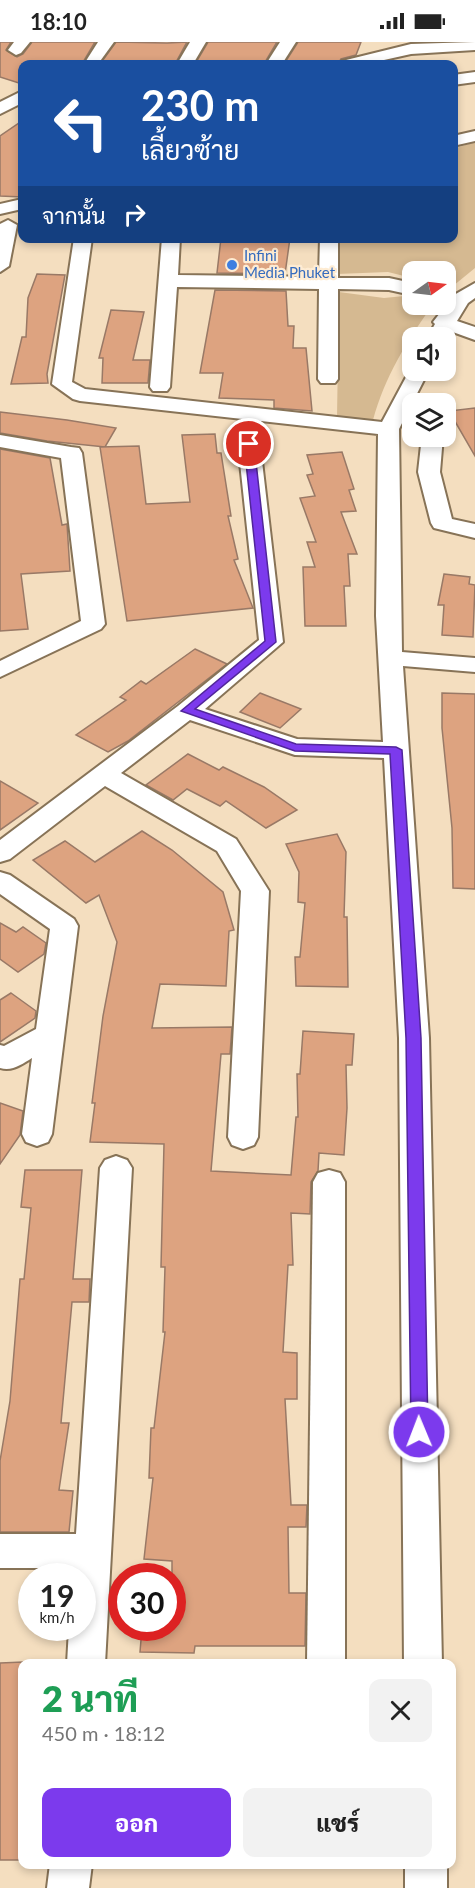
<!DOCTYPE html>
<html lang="th">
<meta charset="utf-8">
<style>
:root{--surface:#fff;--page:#f2f2f2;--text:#222;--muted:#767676;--accent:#7c3aed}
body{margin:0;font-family:Lato,Sarabun,sans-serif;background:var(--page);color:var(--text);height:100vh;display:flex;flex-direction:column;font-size:22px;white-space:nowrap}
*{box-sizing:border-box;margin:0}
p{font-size:20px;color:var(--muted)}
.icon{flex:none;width:33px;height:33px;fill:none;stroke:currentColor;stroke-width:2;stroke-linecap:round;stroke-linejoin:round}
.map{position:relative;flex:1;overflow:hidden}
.drawer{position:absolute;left:18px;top:1617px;width:438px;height:210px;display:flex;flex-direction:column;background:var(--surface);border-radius:12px;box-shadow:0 3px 9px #0003}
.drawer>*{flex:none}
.top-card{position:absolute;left:18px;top:18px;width:440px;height:183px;border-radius:12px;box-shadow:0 3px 9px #0003;background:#1a4fa0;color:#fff;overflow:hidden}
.needle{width:39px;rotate:76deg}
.controls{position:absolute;left:402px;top:219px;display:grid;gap:12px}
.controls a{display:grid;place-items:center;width:54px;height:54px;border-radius:12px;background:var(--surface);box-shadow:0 3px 9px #0003;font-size:30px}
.speed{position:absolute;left:18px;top:1521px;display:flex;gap:12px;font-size:30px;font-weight:700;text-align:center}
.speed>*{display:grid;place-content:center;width:78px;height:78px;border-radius:50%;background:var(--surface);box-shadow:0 3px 9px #0003;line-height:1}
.speed small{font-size:15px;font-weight:400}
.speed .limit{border:9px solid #d22;background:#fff;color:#111}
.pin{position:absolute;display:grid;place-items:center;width:51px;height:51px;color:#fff;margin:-26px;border:3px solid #fff;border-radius:50%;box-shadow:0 2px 6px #0007}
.me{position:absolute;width:66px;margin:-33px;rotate:359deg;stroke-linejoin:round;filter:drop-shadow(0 0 4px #0008)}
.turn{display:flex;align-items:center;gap:21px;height:126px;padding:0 24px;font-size:27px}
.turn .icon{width:78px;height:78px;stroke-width:2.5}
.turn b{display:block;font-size:42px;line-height:51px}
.then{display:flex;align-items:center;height:57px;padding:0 24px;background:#0003;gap:12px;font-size:22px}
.round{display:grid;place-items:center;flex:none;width:63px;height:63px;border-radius:12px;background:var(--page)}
.overview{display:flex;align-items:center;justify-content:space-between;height:102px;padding:0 24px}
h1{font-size:36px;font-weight:800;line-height:45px;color:#1e9e55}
.cta{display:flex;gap:12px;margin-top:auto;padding:12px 24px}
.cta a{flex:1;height:69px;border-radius:12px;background:var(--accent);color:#fff;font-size:24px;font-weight:800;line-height:69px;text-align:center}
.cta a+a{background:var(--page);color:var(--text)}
.status{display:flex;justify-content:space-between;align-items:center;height:42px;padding:0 30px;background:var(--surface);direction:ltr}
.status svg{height:16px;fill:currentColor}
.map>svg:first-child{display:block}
.green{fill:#d5b991}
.building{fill:#dda380;stroke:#997966;stroke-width:1.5}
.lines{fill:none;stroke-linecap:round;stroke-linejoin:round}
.street-casing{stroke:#877357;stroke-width:4}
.street{fill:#fff;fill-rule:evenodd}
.route{fill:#7c3aed;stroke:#51269a;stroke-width:1.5}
.shop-dot{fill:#3f7fe0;stroke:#feecd3;stroke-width:2}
.labels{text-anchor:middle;stroke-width:4.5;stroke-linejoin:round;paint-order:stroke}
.far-shop-label{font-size:15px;fill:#366cbe;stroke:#feecd3;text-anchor:start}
</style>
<div class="status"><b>18:10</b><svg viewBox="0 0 49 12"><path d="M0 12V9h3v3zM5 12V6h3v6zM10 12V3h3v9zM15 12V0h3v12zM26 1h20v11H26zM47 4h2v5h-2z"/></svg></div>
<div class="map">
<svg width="475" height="1846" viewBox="0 0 475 1846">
<rect width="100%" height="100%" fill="#f4debf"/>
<g class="green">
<path d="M475,100V226L453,244L446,242V230H412V236L388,230L337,232L339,197L453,196V107Z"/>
<path d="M339,250L384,256L404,254L412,258V262L432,264C406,300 385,335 373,378L337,375Z"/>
</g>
<g class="building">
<path d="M0,0H11L6,8L17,15L23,12L32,0H95L82,22H22V42L0,35Z"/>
<path d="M116,0L167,1L187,0L175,22H100Z"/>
<path d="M208,0H277L264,22H195Z"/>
<path d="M298,0H361L356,13L341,17L338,22H284Z"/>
<path d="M22,79V155L0,154V94Z"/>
<path d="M221,196H290L285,232L217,231Z"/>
<path d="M37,232L65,233L47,332L48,341L11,342L22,295H26L28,256Z"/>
<path d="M215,248L286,249L288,284H294L293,306H306L312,369L274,366V358L219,356L223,331H200Z"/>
<path d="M111,268L144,270L133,318H150L148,341H102L103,316H99Z"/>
<path d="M475,366V414L449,369Z"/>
<path d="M0,370L67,378L116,386L105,405L47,399L0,391Z"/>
<path d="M215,392L217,411H221L231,474H228L238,517L234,518L253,566L127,579L100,405L139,404L146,462L190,460L182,393Z"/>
<path d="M0,407L50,416L62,483L67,482L70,529L21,532L28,587L0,589Z"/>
<path d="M342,410L354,447L349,448L356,469L341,470L357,512H348L350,544H344L346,584H305L303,525H315L307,500H316L300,456L315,454L307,433L313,432L307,413Z"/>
<path d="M444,532L470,535L469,542L475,543L473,595L442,593L444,563H438Z"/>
<path d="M195,607L227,622L128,699L108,710L76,693L126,658L120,655L141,639L146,642Z"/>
<path d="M260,651L301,667L280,686L240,670Z"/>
<path d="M442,651L475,652V847L453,846L452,786L442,686Z"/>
<path d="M188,712L219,728L223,725L264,745L297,768L266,786L226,759L220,764L187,747L173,758L146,743Z"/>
<path d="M0,739L38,761L0,788Z"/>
<path d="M142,789L172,808L223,850L234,888L229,889L226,944L160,942L152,986L232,985L230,1012H221L211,1129L291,1133L296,1075H298L297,1032H300L303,989L354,992L352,1023H346L347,1066L344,1113L319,1111L318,1129L311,1140L310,1172L291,1171L293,1223H288L283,1310L297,1311V1357H285L291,1463H307L306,1485H288L289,1551H306L305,1604H195L194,1611L140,1610L142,1586H172V1519L144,1517L153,1436H149L151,1386H154L165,1290H163L165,1225H161L164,1102L90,1100L95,1061H92L103,974L117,900L99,853L86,861L33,818L65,799L95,820Z"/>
<path d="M337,792L346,810L344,875H347L348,945L296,944L295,915H300L305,861L298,860L299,830L286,802Z"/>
<path d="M0,881L16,890L23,885L46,901L44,912L18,930L0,917Z"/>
<path d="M11,951L36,969L35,976L0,1000V958Z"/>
<path d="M0,1061L23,1069L20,1093L0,1122Z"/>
<path d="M25,1128H82L73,1237H90L89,1260H72L61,1381H69L59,1448L73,1449L69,1490H0V1419L10,1359L20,1237H24L31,1166L21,1165Z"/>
<path d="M23,1620L22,1818H0V1621Z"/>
</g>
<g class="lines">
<defs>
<g id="street">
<path d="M14,0H30L21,11L16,13L8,8Z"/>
<path d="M98,0H114L98,22H84Z"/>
<path d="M190,0H206L193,22H177Z"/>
<path d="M280,0H296L282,22H266Z"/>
<path d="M475,0V8L411,12L366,22H340L342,19L411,2Z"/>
<path d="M475,30V40L453,43V33Z"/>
<path d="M22,49V61L0,72V60Z"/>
<path d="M475,89V99L453,104V94Z"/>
<path d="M22,157V167L0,172V162Z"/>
<path d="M8,178L17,183L9,224L0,230V182Z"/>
<path d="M74,196H92L72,340L85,347L382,380L412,324V328H429L399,387L402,610L475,616V630L403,624L429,996L442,1622H404L399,996L384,716L295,713L190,678L121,731L236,797L269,849L258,1095L254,1103L243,1107L232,1103L228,1095L241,849L217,809L105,744L10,817L0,820V798L178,664L259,598L238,402L242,398H256L260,402L283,600L205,667L297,697L383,700L376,574L378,392L80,359L73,357L52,342Z"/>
<path d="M162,196H180L178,233L319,235L320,196H338V236H389L412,241V253L389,248L338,247V337L335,341H321L318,337L319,247L177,245L170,345L167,349H153L150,345Z"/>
<path d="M475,241V256L468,261L457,279L475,285V298L450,289L446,296H427L435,282L433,280L454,253Z"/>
<path d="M0,393L71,405L79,406L82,411L105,582L101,587L0,635V619L81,579L61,416L0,405Z"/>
<path d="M422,394H443L440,430L452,477L475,482V496L434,486L431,481L418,430Z"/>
<path d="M0,830L10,833L74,877L78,884L52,1092L48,1100L37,1104L26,1100L22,1092L32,1016C22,1022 12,1030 0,1026V1003L4,1004L36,987L50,887L0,852Z"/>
<path d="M116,1114L127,1118L132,1126L105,1622H67L69,1586H82V1534H73V1526H0V1492H76L100,1126L105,1118Z"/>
<path d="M329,1128L340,1131L345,1140V1622H307L313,1140L318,1131Z"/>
<path d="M50,1822H92L89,1846H47Z"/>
<rect x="405" y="1822" width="42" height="24"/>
</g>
</defs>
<use href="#street" class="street-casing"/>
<use href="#street" class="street"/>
</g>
<path class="route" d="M249,399L254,402L276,600L195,667L296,702L396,705L402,708L421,996L428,1390L425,1395L419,1397L413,1395L411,1390L406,996L390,712L295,709L181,669L265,599L244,402Z"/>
<circle class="shop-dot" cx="232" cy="223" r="6"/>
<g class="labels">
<g class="far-shop-label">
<text x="244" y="219">Infini<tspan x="244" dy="17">Media Phuket</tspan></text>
</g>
</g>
</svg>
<div class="controls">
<a><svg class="needle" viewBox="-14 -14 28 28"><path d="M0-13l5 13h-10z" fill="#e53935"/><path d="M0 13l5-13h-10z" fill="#767676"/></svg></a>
<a><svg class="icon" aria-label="sound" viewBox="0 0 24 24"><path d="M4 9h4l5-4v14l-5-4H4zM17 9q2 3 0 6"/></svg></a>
<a><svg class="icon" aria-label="layers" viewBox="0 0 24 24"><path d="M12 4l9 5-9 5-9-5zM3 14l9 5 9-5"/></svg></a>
</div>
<div class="speed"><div>19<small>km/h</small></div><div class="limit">30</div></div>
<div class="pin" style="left:249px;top:402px;background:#d93025"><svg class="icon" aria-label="arrive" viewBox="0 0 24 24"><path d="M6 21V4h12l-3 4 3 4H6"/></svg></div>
<svg class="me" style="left:419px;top:1390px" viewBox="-20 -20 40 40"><circle r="17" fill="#7c3aed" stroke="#fff" stroke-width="3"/><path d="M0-11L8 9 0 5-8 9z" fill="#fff"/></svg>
<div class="top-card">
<div class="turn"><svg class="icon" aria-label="left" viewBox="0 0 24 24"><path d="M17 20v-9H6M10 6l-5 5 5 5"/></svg><div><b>230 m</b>เลี้ยวซ้าย</div></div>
<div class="then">จากนั้น<svg class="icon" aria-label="right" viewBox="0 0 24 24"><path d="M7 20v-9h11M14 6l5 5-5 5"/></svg></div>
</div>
<section class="drawer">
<div class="overview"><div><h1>2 นาที</h1><p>450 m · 18:12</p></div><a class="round"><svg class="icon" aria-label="close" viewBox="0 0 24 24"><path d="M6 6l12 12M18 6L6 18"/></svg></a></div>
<div class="cta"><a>ออก</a><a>แชร์</a></div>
</section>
</div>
